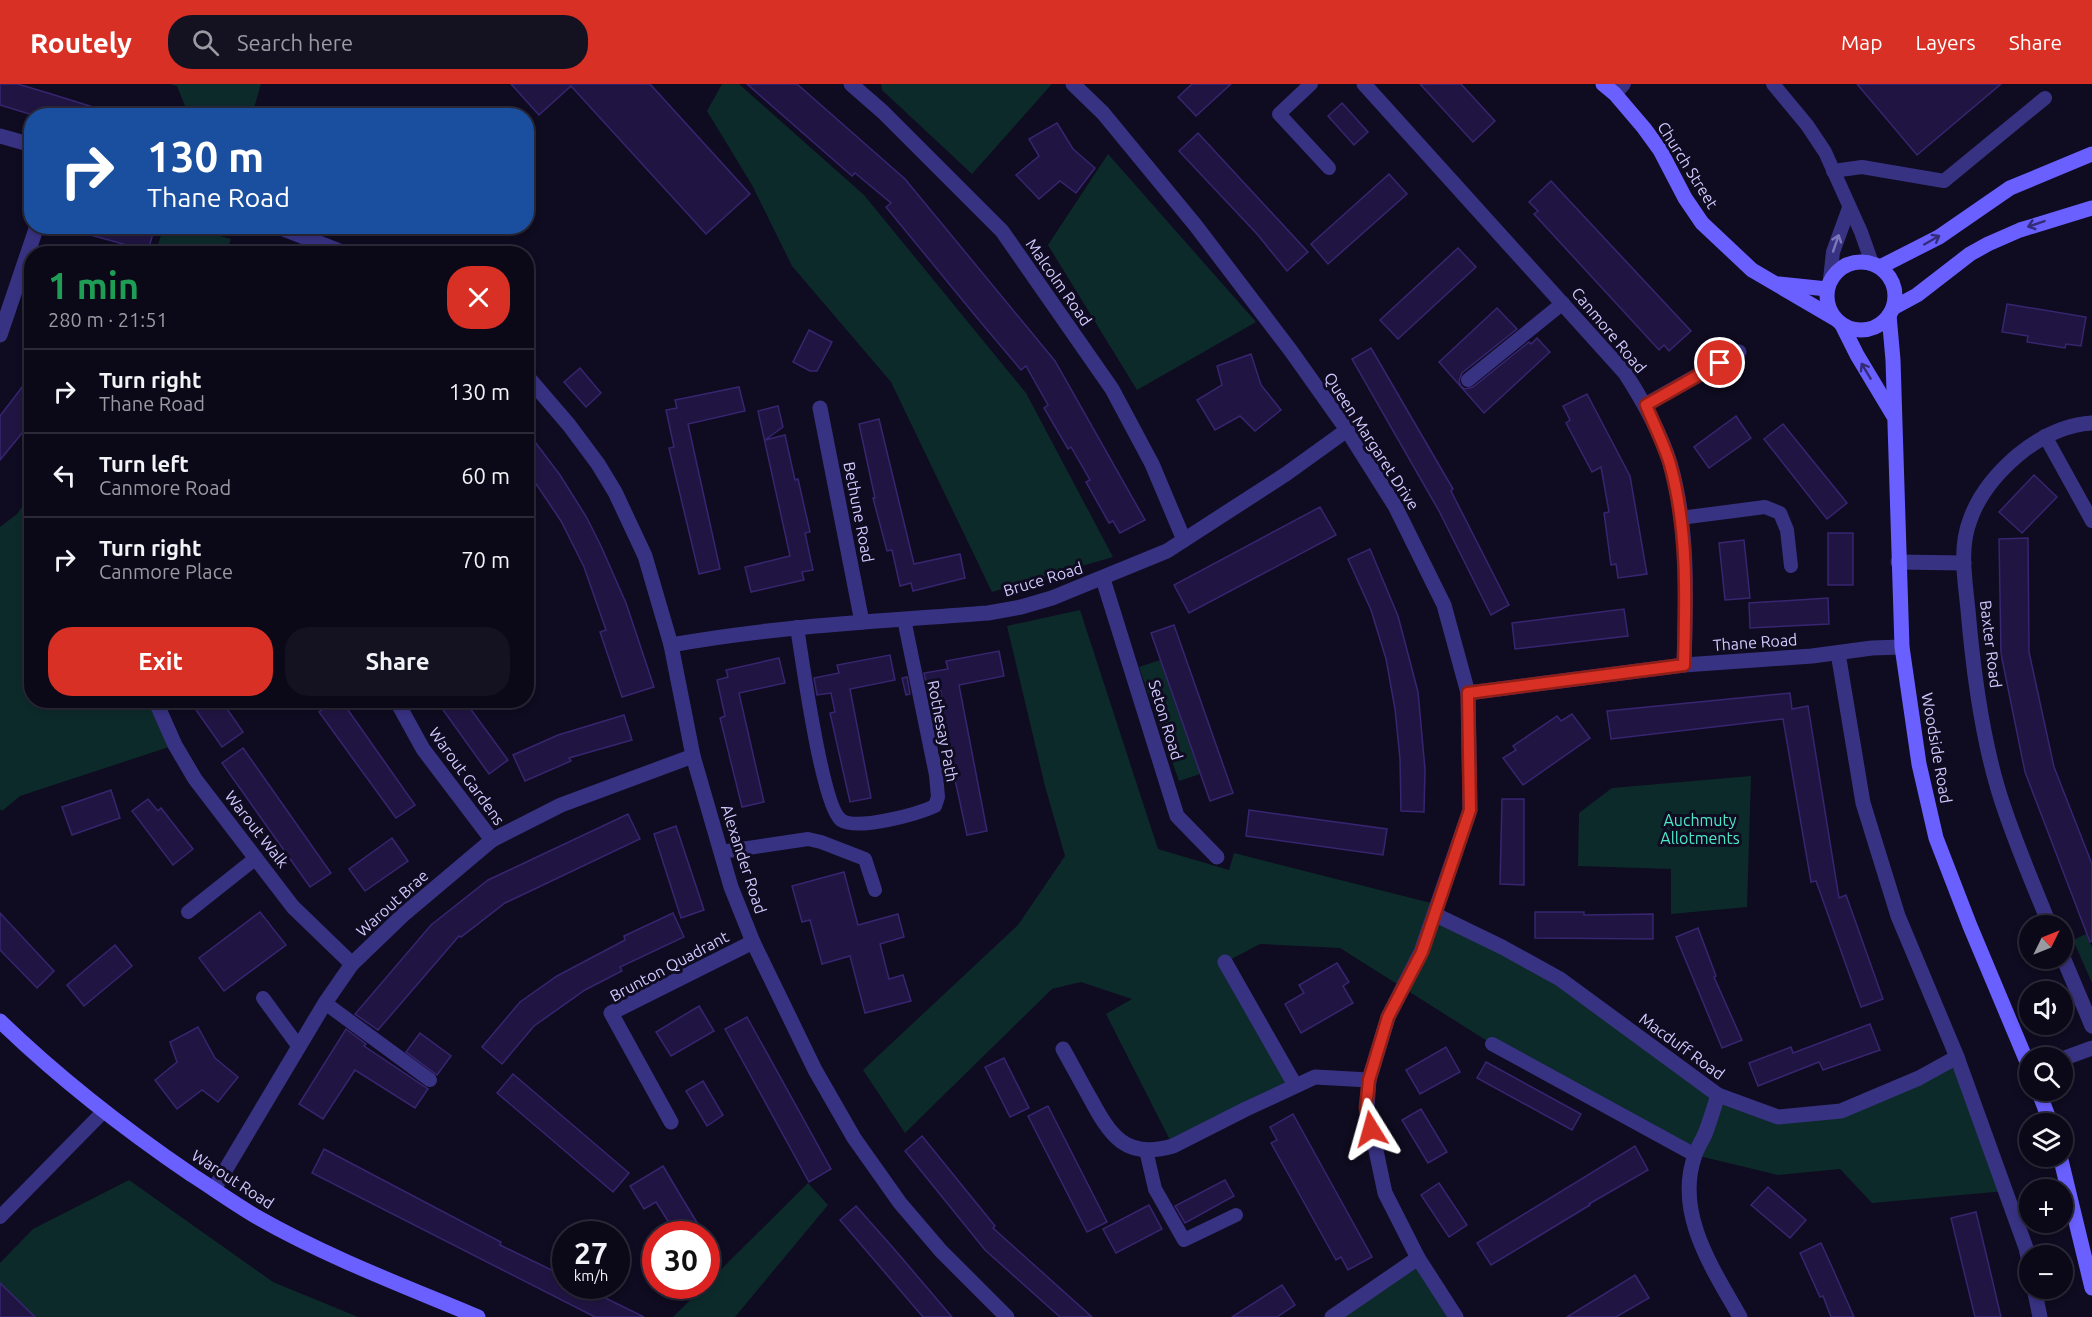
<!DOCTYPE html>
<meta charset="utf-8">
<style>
:root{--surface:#0b0818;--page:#141121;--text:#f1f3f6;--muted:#9a9aa2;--line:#2b2937;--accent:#d93025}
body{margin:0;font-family:Ubuntu,sans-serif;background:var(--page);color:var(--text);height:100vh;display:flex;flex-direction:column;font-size:22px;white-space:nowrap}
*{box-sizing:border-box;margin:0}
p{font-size:20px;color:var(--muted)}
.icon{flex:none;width:33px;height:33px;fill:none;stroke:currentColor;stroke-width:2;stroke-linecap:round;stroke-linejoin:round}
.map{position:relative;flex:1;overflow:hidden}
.sheet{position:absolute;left:24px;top:162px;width:510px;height:462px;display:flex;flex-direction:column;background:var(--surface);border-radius:24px;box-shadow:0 3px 9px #0003,0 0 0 2px var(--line)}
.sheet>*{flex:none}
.hud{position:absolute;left:24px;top:24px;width:510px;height:126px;border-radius:24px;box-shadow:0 3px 9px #0003,0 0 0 2px var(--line);background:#1a4fa0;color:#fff;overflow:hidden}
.needle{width:39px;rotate:47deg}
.buttons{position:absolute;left:2019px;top:831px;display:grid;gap:12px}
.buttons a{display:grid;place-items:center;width:54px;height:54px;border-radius:50%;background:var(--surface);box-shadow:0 3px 9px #0003,0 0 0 2px var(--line);font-size:30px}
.speed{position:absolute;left:552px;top:1137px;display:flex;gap:12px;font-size:30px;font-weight:700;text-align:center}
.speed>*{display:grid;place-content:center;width:78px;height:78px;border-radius:50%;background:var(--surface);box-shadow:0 3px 9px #0003,0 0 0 2px var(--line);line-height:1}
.speed small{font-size:15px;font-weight:400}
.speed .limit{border:9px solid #d22;background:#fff;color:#111}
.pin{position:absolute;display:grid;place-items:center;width:51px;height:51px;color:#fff;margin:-26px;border:3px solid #fff;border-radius:50%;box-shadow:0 2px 6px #0007}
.me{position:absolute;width:66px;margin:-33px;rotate:352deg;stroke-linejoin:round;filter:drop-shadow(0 0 4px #0008)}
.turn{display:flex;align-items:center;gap:21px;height:126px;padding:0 24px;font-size:27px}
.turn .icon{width:78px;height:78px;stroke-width:2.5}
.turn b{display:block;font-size:42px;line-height:51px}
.round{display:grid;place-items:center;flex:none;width:63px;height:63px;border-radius:24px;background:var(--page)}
.summary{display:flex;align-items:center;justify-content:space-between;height:102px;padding:0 24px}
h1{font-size:36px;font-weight:700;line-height:45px;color:#1e9e55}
.action{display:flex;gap:12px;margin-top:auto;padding:12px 24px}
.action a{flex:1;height:69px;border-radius:24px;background:var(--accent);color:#fff;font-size:24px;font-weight:700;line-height:69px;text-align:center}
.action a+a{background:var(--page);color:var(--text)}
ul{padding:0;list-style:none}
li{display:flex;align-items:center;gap:18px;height:84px;padding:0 24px;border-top:2px solid var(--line)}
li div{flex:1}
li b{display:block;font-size:22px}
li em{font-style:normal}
header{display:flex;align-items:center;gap:36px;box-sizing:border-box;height:84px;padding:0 30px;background:var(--accent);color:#fff}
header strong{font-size:28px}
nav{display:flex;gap:33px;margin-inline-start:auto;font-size:21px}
.search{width:420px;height:54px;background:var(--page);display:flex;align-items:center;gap:15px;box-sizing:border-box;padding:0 21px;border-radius:24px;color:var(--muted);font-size:22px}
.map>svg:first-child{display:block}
.green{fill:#0d2a2a}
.building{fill:#201542;stroke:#372570;stroke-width:1.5}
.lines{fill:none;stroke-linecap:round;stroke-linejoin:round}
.lane{stroke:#383283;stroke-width:14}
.street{stroke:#383283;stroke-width:15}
.secondary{stroke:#6a60ff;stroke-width:15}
.oneway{stroke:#332d79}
.oneway2{stroke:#7d76bb}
.route-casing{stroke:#8d1f18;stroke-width:15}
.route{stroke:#d93025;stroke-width:10}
.labels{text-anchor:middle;stroke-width:6;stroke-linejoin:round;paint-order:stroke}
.street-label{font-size:16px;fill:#d2c9ff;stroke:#0f0b20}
.park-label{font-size:16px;fill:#4de8c7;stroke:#0f0b20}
</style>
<header>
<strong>Routely</strong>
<div class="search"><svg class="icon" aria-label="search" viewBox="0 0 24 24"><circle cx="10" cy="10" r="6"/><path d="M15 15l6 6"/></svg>Search here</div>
<nav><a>Map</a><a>Layers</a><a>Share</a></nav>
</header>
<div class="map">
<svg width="2092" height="1233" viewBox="0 0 2092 1233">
<rect width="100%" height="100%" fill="#0f0b20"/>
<g class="green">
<path d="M170,0H261L252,31L189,32L177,2Z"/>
<path d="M722,0H739L864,111L1026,309L1113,473L992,508L891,298L792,182L752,101L707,27Z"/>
<path d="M881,0H1052L972,90L882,6Z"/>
<path d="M1108,70L1256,238L1137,306L1048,161Z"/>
<path d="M164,143H188L231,155L226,169H155Z"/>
<path d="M31,410L32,616L152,617L175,661L20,712L2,727L0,725V443L17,430Z"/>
<path d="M1080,526L1158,765L1229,786L1234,769L1439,821L1436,831L1560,895L1718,1011L1778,1033L1841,1027L1957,973L2006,1107L1872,1119L1840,1085L1778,1091L1695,1071L1492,960L1340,864L1260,860L1226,878L1295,1001L1173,1062L1106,930L1132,915L1081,898L1052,905L905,1049L863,986L1018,841L1065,772L1045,702L1007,542Z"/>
<path d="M1160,576L1200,690L1179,697L1139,583Z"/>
<path d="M1751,692L1747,823L1671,830V785L1578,782L1579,729L1612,704Z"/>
<path d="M2086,850L2092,863V899L2073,856Z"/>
<path d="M129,1096L273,1198L358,1233H0V1179L33,1145Z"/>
<path d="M808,1099L828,1121L735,1233H673Z"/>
<path d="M1418,1174L1456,1233H1331Z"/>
</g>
<g class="building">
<path d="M0,0H18L48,9L106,27L105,32H36L0,21Z"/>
<path d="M511,0H650L750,110L706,150L571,2L539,31Z"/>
<path d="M747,0H797L905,95L1055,277L1145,436L1120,449L1113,437L1109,439L1086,398L1090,396L1071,363L1068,365L1044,324L1048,321L1026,282L1021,286L978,235L886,123L891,119L855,89L852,92Z"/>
<path d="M1192,0H1231L1196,32L1178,13Z"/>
<path d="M1420,0H1461L1495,37L1473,58Z"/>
<path d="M1857,0H2001L1917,71Z"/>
<path d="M1342,19L1368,48L1354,61L1328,32Z"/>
<path d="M1057,39L1073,65L1095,84L1076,109L1060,97L1039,115L1016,91L1039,72L1029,55Z"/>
<path d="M1198,49L1308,168L1287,187L1257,150L1179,67Z"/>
<path d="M1389,90L1407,110L1328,180L1311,160Z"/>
<path d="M1551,97L1691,247L1669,267L1664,261L1659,266L1534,130L1538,127L1529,118Z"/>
<path d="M81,142H155L148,167L80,148Z"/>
<path d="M1458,164L1476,183L1398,255L1380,236Z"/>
<path d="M2007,220L2086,233L2081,262L2066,260L2065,264L2027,258L2028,252L2002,248Z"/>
<path d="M1497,224L1517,245L1462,289L1459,297L1461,302L1465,305L1473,303L1529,258L1531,260L1537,254L1550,268L1484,329L1439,278Z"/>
<path d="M809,246L832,258L817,287H810L793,278Z"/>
<path d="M1371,264L1453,405L1451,407L1509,521L1491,531L1439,427L1352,275Z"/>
<path d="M1251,270L1261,301L1281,326L1255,347L1240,332L1215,346L1197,316L1222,301L1217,282Z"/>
<path d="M580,284L601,309L586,323L564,298Z"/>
<path d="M32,290V337L0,376V332Z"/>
<path d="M739,303L745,327L688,340L720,485L699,490L669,364L674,363L666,326L677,324L675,316Z"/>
<path d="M1587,310L1630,392L1647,490L1618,494L1616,480L1611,481L1604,429L1609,428L1601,383L1592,388L1566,339L1570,336L1563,322Z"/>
<path d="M778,322L783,343L765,356L785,351L795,396L798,395L810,448L805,449L813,486L802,488L804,496L751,508L745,483L790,472L758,327Z"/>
<path d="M1736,332L1751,354L1709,384L1694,363Z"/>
<path d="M879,335L914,480L960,470L965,494L913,507L911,499L900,502L892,466L887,467L873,414H875L859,340Z"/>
<path d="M1783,340L1847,419L1827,435L1764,355Z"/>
<path d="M526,346L560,391L587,434L601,462L626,519L654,603L622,613L600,548L606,546L584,483L561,437L526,385Z"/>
<path d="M2034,391L2057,413L2022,449L1999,428Z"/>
<path d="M1320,423L1336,451L1189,529L1174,501Z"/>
<rect x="1828" y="449" width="25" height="52"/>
<path d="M2028,454L2029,568L2054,683L2092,780V857L2090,858L2025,688L2001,570L1999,455Z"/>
<path d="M1744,456L1750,514L1725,516L1719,459Z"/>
<path d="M1370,465L1398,532L1418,608L1425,685L1424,728L1401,727L1400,675L1395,625L1386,575L1371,526L1348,475Z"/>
<path d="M1828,514L1829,540L1750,544L1749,519Z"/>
<path d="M1624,525L1628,552L1515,565L1512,539Z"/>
<path d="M1174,541L1233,709L1210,717L1151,549Z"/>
<path d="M999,567L1004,592L959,601L987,747L967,751L951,677L949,678L939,624H944L940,604L928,607L924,589L948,585L946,577Z"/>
<path d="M890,571L895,596L850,605L871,714L850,718L830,629L835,628L831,609L817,611L814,594L839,589L837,581Z"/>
<path d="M779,574L785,599L739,609L764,718L742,723L720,634L725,632L717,596L728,593L726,586Z"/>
<path d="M907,593L910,610L906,611L902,594Z"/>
<path d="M1790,609L1792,625L1808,622L1839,814L1846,811L1883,915L1861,923L1816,797L1811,798L1783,635L1611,655L1607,627Z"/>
<path d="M189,616H221L243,648L222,663Z"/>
<path d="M336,616H341L415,721L396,734L319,628Z"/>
<path d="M436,616H464L508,676L489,690Z"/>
<path d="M1572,630L1590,654L1523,701L1503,674L1516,666L1513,662L1557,632L1561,637Z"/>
<path d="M624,631L632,656L569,674L571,677L525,697L513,671L558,651Z"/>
<path d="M243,664L331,789L310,803L222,679Z"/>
<path d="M111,706L120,734L72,751L62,723Z"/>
<path d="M148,715L158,727L161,724L193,765L173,781L132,727Z"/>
<path d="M1502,715H1524V801L1500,800Z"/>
<path d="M1249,726L1387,745L1383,771L1246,752Z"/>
<path d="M628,730L640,755L505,819L461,853L459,852L378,946L355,930L431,841L488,796Z"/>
<path d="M676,742L704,826L681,834L654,750Z"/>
<path d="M392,754L408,777L365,807L349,785Z"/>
<path d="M844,788L858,841L898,830L904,853L880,860L889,895L903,891L911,917L865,929L850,872L822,880L810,836L802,838L792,802Z"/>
<path d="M260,828L286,861L224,907L199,874Z"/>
<path d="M1535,828H1584V831L1653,830V855L1535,854Z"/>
<path d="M0,829L54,887L37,904L0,866Z"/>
<path d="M673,829L684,853L620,883L622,887L585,906L534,942L502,980L482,963L520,918L557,892L625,856L624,852Z"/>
<path d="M1698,844L1716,892L1714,893L1742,956L1722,964L1676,853Z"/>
<path d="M115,861L132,882L84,922L67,901Z"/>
<path d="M1337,879L1349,898L1343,902L1353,919L1301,949L1285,920L1304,909L1299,901Z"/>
<path d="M699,922L714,947L671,972L656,948Z"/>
<path d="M747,933L831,1085L809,1098L725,945Z"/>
<path d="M1870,940L1880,966L1823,986L1819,978L1758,1002L1749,979L1791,963L1793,969Z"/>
<path d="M198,943L215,974L238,993L218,1018L202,1006L177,1025L155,996L177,978L170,958Z"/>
<path d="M346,945L366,960L364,962L428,1005L415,1024L355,986L323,1035L299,1020Z"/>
<path d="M420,949L451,972L437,991L406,968Z"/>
<path d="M1446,963L1460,988L1420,1010L1406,986Z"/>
<path d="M1004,974L1029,1024L1010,1033L985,983Z"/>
<path d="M1486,978L1581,1030L1572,1046L1477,994Z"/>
<path d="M513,990L629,1089L613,1108L497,1009Z"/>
<path d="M703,997L723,1031L707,1042L686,1007Z"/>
<path d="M1048,1022L1107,1138L1087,1148L1028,1032Z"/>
<path d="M1421,1025L1447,1068L1428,1079L1402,1036Z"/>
<path d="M1293,1030L1372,1173L1348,1186L1341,1173L1336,1176L1271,1059L1277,1056L1270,1043Z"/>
<path d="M922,1052L995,1142L993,1144L1092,1233H1060L985,1166L905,1067Z"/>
<path d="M1635,1062L1648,1086L1589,1120L1590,1121L1491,1181L1477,1159Z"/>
<path d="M324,1065L501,1158L500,1161L566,1193V1202H581L644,1233H595L312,1089Z"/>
<path d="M663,1082L682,1114L704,1150H676L656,1118L644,1125L630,1102Z"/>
<path d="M1225,1096L1234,1112L1185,1139L1175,1122Z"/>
<path d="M1439,1099L1467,1141L1449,1153L1421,1111Z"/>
<path d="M1768,1103L1806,1136L1790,1154L1751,1121Z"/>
<path d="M1149,1121L1162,1145L1116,1169L1103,1145Z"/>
<path d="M856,1122L895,1166L952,1233H923L840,1136Z"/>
<path d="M1976,1128L1989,1182L2001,1233H1975L1951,1134Z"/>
<path d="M1821,1159L1832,1183L1854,1233H1831L1823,1212L1820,1213L1800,1169Z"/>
<path d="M1635,1191L1649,1214L1616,1233H1567Z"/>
<path d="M0,1199L35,1233H0Z"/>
<path d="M1282,1201L1295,1221L1277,1233H1232Z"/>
</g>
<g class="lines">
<g class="lane">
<path d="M1311,0L1279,30L1329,84"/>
<path d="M1773,0L1807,41L1825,68L1861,148L1872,179"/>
<path d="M1615,10L1624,0"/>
<path d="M1833,87L1862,83L1944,97L2045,14"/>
<path d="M1830,195L1833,168L1849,124"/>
<path d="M1468,296L1563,219"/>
<path d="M2045,352L2092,437"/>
<path d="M1680,434L1765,423L1780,429L1787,446L1791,482"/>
<path d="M797,543C802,574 822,722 841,736C857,747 918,730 935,722L938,713L936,691L904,535"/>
<path d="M721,768L808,755L821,758L865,775L875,806"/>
<path d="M188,828L256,774"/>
<path d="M263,914L299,963"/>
<path d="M325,919L430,996"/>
<path d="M1492,960L1695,1071"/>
<path d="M1146,1066L1155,1105L1184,1156L1236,1131"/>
<path d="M0,1133L103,1028"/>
</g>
<g class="street">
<path d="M851,0L883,28L1002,147L1112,305L1152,380L1184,456"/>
<path d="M1073,0L1103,29L1196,142L1291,267L1347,346L1395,422L1444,521L1468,609L1470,726L1421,868L1388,933L1369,996L1367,1024L1385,1109L1418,1174L1456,1233"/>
<path d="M1364,0L1625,289C1643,317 1660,347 1670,379C1689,444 1686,514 1684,581"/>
<path d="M0,52L32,61"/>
<path d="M276,142L347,170"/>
<path d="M0,251L37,142"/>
<path d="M526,291L569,341L598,380L615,408L645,472L671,561L693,672L731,803L753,858L815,986L854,1054L900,1119L941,1167L1007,1233"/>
<path d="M1645,321L1739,268"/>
<path d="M820,324L862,538"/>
<path d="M1898,478L1964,479"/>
<path d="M1103,495L1177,732L1217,773"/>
<path d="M671,561C776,542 882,537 988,529L1021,523L1052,514L1167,467L1286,390L1347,346"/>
<path d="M1838,569L1863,719L1898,832L1957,973L2026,1164L2030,1183"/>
<path d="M1468,609L1684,581L1812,572L1872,564L1902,563"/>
<path d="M155,616L175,661L195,695L293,823L352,880"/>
<path d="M396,616L423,665L492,756"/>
<path d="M1436,831L1502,863L1560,895L1718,1011L1778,1033L1841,1027L1919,994L1957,973"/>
<path d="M2050,842C2032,797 2012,752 1998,705C1981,648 1973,585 1968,526C1965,496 1959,464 1970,436C1979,410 1998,388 2018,371C2040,353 2063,341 2092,339"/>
<path d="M2062,871L2092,942"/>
<path d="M1225,878L1295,1001"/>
<path d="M1063,965C1072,981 1081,998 1090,1014C1110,1051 1125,1076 1173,1062L1246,1025L1315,993L1369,996"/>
<path d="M2062,975L2092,964"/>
<path d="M1718,1011C1714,1024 1710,1037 1705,1050C1702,1057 1697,1064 1695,1071C1674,1129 1713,1185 1740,1233"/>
<path d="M671,1038L611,929L753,858"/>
<path d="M214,1105L325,919L352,880L403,831L492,756L561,721L693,672"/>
<path d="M2034,1204L2040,1233"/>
<path d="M1332,1233L1418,1174"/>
</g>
<g class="secondary">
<path d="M1603,0L1615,10L1644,44L1660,66L1685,114L1702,139L1752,186L1834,234"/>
<circle cx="1861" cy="212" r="34"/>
<path d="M1880,183L1939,153L2010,104L2092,70"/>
<path d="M1779,200L1827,205"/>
<path d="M1893,224L1917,211L1970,170L1988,160L2020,146L2092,124"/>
<path d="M1889,231L1893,276L1902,563L1919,680L1936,754L1970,842L2030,985"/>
<path d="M1842,241L1857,271L1893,331"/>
<path d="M0,937C60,995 123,1044 192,1091C214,1105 235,1120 257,1133C327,1173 404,1202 478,1233"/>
<path d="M2038,1006L2051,1040"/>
<path d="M2060,1072L2092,1204"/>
</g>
</g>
<defs><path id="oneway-shaft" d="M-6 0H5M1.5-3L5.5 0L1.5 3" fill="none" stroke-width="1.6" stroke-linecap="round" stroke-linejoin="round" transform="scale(1.5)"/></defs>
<g class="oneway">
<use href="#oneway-shaft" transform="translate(2036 140) rotate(161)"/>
<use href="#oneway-shaft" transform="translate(1932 156) rotate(-30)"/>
<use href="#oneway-shaft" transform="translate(1866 287) rotate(-121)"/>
</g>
<use class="oneway2" href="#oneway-shaft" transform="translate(1836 159) rotate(-71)"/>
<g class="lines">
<defs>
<path id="route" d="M1371,1045L1366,1024L1369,996L1388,933L1422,868L1470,726L1468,609L1684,581C1686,514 1688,445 1670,380C1664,360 1654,341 1646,321L1720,279"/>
</defs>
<use href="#route" class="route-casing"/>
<use href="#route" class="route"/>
</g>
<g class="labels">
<g class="street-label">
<text transform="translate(1688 81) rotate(58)" y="6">Church Street</text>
<text transform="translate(1059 198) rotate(55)" y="6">Malcolm Road</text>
<text transform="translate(1609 246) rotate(50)" y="6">Canmore Road</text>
<text transform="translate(1372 357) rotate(57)" y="6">Queen Margaret Drive</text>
<text transform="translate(859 428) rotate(79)" y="6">Bethune Road</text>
<text transform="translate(1043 495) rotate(-17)" y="6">Bruce Road</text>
<text transform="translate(1755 558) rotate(-4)" y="6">Thane Road</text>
<text transform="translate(1991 560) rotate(83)" y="6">Baxter Road</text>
<text transform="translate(1166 636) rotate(73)" y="6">Seton Road</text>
<text transform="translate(943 647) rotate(79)" y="6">Rothesay Path</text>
<text transform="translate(1937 664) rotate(80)" y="6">Woodside Road</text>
<text transform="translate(467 692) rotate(54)" y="6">Warout Gardens</text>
<text transform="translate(257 745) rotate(52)" y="6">Warout Walk</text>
<text transform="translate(744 775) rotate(72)" y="6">Alexander Road</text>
<text transform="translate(392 819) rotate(-42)" y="6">Warout Brae</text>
<text transform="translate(669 882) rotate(-28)" y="6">Brunton Quadrant</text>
<text transform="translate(1682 962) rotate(36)" y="6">Macduff Road</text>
<text transform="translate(233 1095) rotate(33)" y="6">Warout Road</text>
</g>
<g class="park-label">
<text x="1700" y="742">Auchmuty<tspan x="1700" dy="18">Allotments</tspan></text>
</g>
</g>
</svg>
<div class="buttons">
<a><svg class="needle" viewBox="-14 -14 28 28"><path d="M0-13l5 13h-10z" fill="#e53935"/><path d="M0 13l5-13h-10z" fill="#9a9aa2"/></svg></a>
<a><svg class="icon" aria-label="sound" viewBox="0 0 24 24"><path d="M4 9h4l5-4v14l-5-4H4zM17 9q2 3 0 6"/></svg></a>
<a><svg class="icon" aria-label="search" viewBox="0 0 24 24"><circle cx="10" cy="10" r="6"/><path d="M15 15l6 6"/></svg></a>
<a><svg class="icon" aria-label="layers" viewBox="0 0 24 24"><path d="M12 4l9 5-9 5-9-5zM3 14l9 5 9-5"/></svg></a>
<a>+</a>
<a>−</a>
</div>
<div class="speed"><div>27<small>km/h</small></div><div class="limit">30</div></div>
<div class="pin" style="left:1720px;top:279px;background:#d93025"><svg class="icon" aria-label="arrive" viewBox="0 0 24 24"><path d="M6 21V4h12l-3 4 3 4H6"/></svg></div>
<svg class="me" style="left:1371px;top:1045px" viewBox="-20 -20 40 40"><path d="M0-17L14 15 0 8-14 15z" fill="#d93025" stroke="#fff" stroke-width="4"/></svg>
<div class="hud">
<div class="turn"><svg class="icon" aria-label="right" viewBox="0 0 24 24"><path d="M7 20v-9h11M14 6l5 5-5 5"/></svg><div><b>130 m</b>Thane Road</div></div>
</div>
<section class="sheet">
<div class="summary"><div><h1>1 min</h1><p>280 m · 21:51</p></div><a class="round" style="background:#d93025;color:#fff"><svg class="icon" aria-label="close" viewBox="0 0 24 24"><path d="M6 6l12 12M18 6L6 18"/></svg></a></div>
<ul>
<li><svg class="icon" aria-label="right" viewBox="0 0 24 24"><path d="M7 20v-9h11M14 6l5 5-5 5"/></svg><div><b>Turn right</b><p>Thane Road</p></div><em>130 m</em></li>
<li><svg class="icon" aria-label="left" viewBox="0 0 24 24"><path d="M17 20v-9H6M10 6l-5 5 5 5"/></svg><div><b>Turn left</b><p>Canmore Road</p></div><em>60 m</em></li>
<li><svg class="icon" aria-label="right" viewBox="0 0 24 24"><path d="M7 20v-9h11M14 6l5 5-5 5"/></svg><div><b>Turn right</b><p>Canmore Place</p></div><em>70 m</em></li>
</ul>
<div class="action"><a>Exit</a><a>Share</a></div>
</section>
</div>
